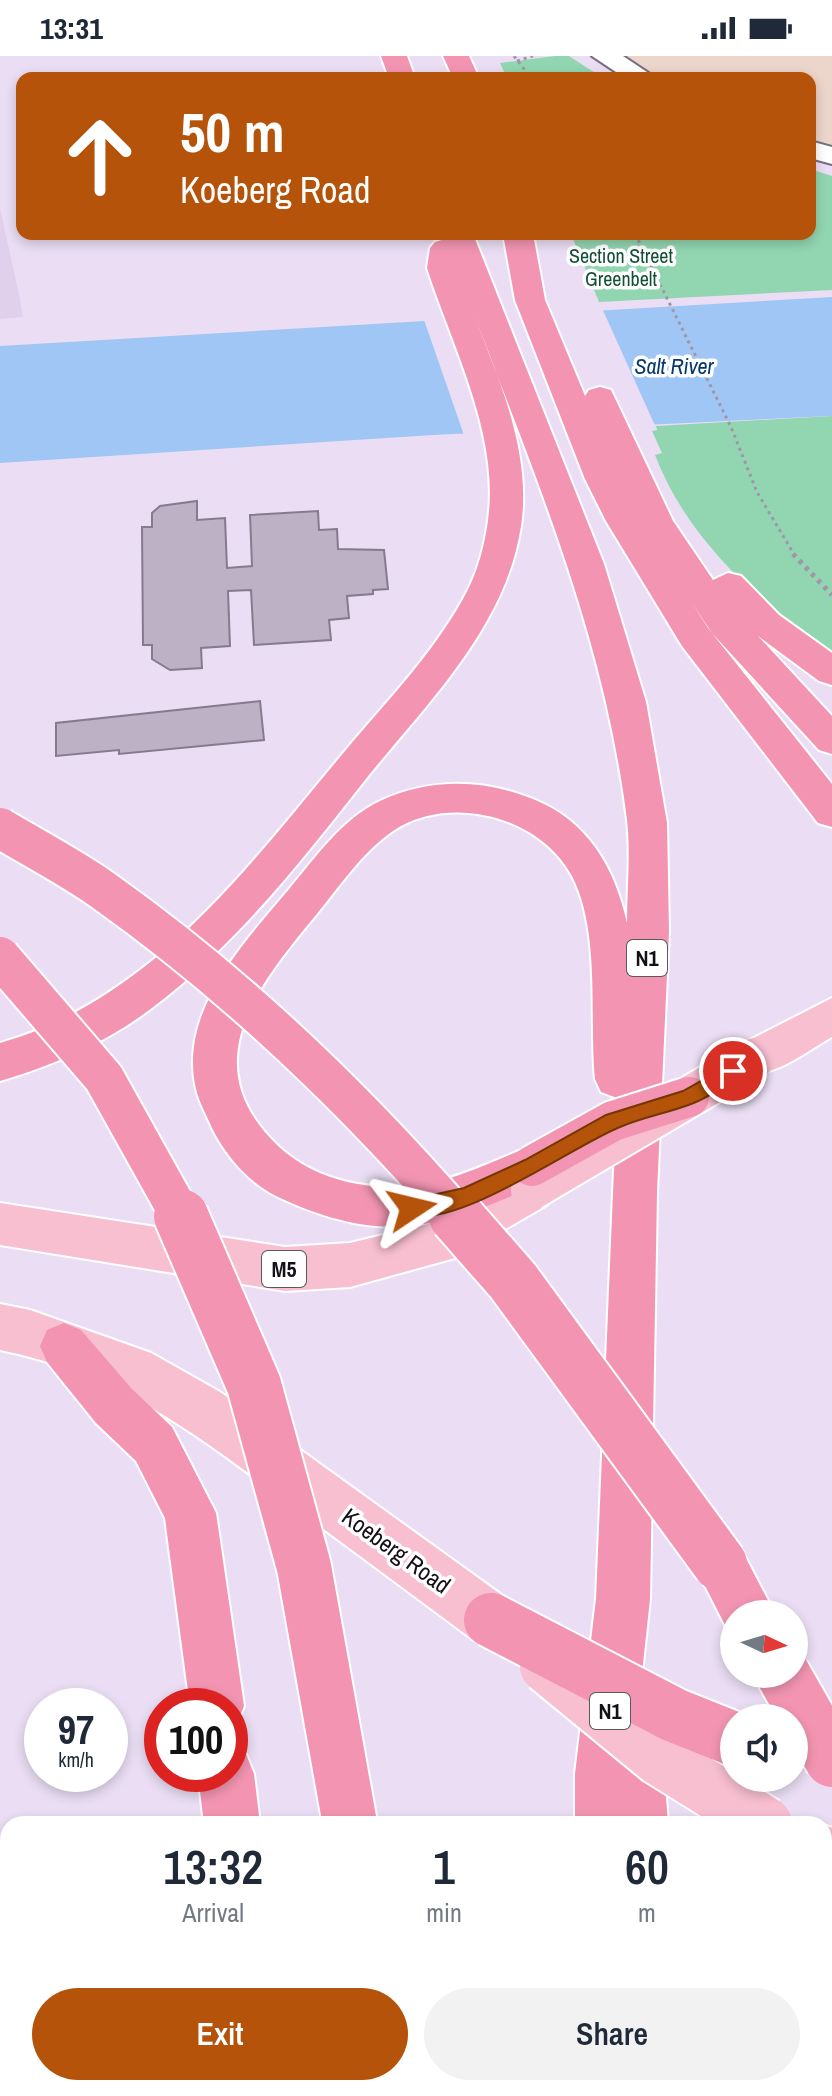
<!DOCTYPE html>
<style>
:root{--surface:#fff;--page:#f2f2f3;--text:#1f2937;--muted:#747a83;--accent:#b45309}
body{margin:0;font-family:"Archivo Narrow",sans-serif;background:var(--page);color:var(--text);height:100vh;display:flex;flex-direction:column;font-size:30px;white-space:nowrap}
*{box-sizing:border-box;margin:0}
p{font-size:26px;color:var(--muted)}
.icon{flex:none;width:44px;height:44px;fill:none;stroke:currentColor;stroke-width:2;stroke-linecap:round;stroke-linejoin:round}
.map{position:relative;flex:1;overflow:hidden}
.sheet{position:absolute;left:0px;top:1760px;width:832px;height:280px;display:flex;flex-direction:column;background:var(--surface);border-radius:24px 24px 0 0;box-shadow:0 4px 12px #0003}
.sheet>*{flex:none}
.top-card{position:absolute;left:16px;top:16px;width:800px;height:168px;border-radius:16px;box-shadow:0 4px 12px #0003;background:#b45309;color:#fff;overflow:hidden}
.needle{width:52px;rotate:94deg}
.controls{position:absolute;left:720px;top:1544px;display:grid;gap:16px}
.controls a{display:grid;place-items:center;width:88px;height:88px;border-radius:50%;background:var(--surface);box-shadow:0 4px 12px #0003;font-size:40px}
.speed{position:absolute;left:24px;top:1632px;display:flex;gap:16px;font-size:40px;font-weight:700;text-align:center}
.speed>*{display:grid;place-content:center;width:104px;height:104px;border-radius:50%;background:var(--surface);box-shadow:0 4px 12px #0003;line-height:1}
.speed small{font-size:20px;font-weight:400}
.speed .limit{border:12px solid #d22;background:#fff;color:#111}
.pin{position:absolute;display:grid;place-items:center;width:68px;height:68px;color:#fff;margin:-34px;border:4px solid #fff;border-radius:50%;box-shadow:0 2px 8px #0007}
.me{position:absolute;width:88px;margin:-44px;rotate:80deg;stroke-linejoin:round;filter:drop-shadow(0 0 6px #0008)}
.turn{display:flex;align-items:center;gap:28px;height:168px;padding:0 32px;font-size:36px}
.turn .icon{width:104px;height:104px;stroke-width:2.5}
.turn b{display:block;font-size:56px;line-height:68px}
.eta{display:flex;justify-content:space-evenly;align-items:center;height:136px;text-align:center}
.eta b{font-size:48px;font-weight:600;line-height:56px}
.cta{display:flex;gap:16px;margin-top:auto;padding:16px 32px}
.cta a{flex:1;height:92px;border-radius:48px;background:var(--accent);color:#fff;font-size:32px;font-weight:600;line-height:92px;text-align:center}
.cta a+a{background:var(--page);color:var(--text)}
.status{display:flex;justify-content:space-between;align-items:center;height:56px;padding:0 40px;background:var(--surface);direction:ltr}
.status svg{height:22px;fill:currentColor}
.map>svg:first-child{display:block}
.industrial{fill:#ecd5ca}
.built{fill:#e1d0ec}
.green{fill:#92d6b1}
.water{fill:#9fc6f4}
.pier{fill:#ebdef4}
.building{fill:#bdb1c5;stroke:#867a8d;stroke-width:2}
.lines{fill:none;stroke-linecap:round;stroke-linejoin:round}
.minor-casing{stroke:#7a6e81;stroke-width:4}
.major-casing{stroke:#fff;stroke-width:4}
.highway-casing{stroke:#fff;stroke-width:4}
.path-far1{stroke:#a096a7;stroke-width:3;stroke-dasharray:3 4;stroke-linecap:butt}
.path{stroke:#a096a7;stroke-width:5;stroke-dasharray:4 5;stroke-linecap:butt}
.minor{fill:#fff;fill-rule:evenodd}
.major{fill:#f8bfd1;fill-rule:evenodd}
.highway{fill:#f395b2;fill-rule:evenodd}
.major-bridge-far1-casing{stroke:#fff;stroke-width:44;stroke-linecap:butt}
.major-bridge-casing{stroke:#fff;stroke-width:58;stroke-linecap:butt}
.highway-bridge-far1-casing{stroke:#fff;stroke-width:44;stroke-linecap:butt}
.highway-bridge-casing{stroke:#fff;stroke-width:58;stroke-linecap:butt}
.major-bridge-far1{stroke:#f8bfd1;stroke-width:40}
.major-bridge{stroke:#f8bfd1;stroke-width:54}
.highway-bridge-far1{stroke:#f395b2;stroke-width:40}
.highway-bridge{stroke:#f395b2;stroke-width:54}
.route{fill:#b45309;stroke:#753606;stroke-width:2}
.labels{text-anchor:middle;stroke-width:7;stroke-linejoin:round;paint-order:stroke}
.far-park-label{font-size:20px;fill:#124f34;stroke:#fff}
.far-water-label{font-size:22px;font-style:italic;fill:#03396c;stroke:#fff}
.shield{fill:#fff;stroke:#5b585d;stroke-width:2}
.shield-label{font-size:22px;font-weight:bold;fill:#151017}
.street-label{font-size:24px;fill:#151017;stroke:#fff}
</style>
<div class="status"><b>13:31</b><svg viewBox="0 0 49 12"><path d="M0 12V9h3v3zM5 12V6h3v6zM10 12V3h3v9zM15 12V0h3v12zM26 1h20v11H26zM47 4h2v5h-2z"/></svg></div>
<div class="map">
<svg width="832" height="2040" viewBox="0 0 832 2040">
<rect width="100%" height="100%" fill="#ebdef4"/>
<path class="industrial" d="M608,0H832V99L810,92V22H644Z"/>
<path class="built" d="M0,152L20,243L23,261L0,263Z"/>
<g class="green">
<path d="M555,0H569L603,22H507L500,7Z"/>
<path d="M810,113L832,120V234L599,246L571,178H810Z"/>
<path d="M832,360V606C762,545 689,488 655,399L662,397L652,375L657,374L656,370Z"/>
</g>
<path class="water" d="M832,241V360L433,379L0,407V290Z"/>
<path class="pier" d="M601,250L657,374L465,382L423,261Z"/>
<g class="building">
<path d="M197,445V464L225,462L227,512L252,510L250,459L318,455L319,474L337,473L338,493L384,494L388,533L373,534V538L347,540L349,562L329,564L331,584L254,589L251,534L228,535L230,590L201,592L202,612L170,614L152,603V589H143L142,471H152V457L160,450Z"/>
<path d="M260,645L264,684L119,698V694L56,700V667Z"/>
</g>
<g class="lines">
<defs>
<g id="minor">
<path d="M592,0H623L656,22H625Z"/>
<path d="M810,85L832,91V108L810,102Z"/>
</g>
<g id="major">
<path d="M832,942V981C805,996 770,1026 740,1015L733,1002L740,989Z"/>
<path d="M531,1113L547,1119L554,1134L547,1149L455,1202L350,1231L285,1235L0,1189V1147L285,1191L350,1187L428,1168Z"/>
<path d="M0,1248L30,1254L151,1297L220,1336L510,1545L518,1564L510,1583L491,1591L472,1583C412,1538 352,1494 291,1449C196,1378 120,1318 0,1294Z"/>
<path d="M824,1769L832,1772V1830L824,1827Z"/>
</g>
<g id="highway">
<path d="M381,0H407L415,22H389Z"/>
<path d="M443,0H469L479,22H453Z"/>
<path d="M443,178H473L604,508L646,646L667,767L669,876L657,1136L650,1543L640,1635L651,1640L660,1659L668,1768H575V1718L596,1543L617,1042L601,1036L595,1023C589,961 601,876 572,820C540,760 449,737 393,775C361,797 340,830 316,859C258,929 193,1008 277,1089C320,1130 387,1139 442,1124C473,1116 502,1101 532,1090L548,1096L555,1110L548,1124C444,1171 387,1192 278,1141C249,1127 226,1100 212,1072C207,1060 199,1046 196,1033C178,955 244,887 290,832C316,801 342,763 380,745C430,722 483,723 533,743C588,765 614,811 627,867C627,833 631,797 627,764C604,577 532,412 466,238C493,310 533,391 521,470C506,569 430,644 369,719C303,803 238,887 152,952C106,987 54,1009 0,1025V987C57,971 107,941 153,904C226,844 284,768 345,695C386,646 432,599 463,543C478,517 486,486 489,456C497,374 452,289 427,212L430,192L435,186L445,183Z"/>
<path d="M503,178H533L545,244L585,340L589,334L600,331L611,334L673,465L713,524L728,517L741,520L779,559L832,597V629L819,625L758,580L832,660V698L819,694L712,577L692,547L708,572L832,728V771L818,767L682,590L606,465L585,423L515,244Z"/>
<path d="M64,1267L81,1274L132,1333L172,1371L216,1457L244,1650L236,1669L230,1672V1650H190L165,1462L136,1405L96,1367L47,1306L40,1290L47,1274Z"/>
<path d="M720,1482L739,1489L775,1558H734V1579L729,1577L694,1508L701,1489Z"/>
<path d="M230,1692L246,1698L254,1718L260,1768H204L198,1718H230Z"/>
<path d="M236,2032H298L299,2040H237Z"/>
<path d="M355,2032H417L418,2040H356Z"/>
<path d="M581,2032H695L696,2040H582Z"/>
</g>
</defs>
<use href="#minor" class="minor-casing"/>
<use href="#major" class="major-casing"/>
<use href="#highway" class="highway-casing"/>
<g class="path-far1">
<path d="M514,0L531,22"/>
<path d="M517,5L533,0"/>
<path d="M635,178L731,371L757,436L795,500"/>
</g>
<path class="path" d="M793,498L832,539"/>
<use href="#minor" class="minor"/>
<use href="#major" class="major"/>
<use href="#highway" class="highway"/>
<defs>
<path id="major-bridge-far1" d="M531,1134L755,1002"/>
<path id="major-bridge" d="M547,1610L659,1702L765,1768"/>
<g id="highway-bridge-far1">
<path d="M0,772C35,793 72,812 104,835C235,928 353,1041 458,1162"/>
<path d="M0,901L104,1022L182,1162"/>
<path d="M532,1110L613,1065L689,1041"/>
</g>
<g id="highway-bridge">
<path d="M181,1160L254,1329L304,1511L350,1768"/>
<path d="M456,1160L513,1225L720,1508"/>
<path d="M491,1564L674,1659L734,1683"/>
<path d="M783,1618L832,1704"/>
</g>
</defs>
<use href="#major-bridge-far1" class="major-bridge-far1-casing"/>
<use href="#major-bridge" class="major-bridge-casing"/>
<use href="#highway-bridge-far1" class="highway-bridge-far1-casing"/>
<use href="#highway-bridge" class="highway-bridge-casing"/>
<use href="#major-bridge-far1" class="major-bridge-far1"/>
<use href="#major-bridge" class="major-bridge"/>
<use href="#highway-bridge-far1" class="highway-bridge-far1"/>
<use href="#highway-bridge" class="highway-bridge"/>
</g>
<path class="route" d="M733,1007L739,1010L742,1015L739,1020C724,1030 708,1042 691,1048C668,1057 643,1061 620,1071C572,1090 455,1176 405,1158L402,1152L405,1145L464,1132L525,1104L606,1059L683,1035Z"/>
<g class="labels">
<g class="far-park-label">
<text x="621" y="207">Section Street<tspan x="621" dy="23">Greenbelt</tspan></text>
</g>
<g class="far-water-label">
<text x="674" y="318">Salt River</text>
</g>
<g class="shield">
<rect x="627" y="884" width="40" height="36" rx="6"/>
<rect x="262" y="1195" width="44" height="36" rx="6"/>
<rect x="590" y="1637" width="40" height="36" rx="6"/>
</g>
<g class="shield-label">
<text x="647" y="910">N1</text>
<text x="284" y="1221">M5</text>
<text x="610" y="1663">N1</text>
</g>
<g class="street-label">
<text transform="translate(396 1495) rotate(36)" y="8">Koeberg Road</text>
</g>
</g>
</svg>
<div class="controls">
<a><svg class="needle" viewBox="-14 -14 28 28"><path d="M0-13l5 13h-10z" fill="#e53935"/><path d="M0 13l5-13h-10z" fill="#747a83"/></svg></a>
<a><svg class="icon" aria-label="sound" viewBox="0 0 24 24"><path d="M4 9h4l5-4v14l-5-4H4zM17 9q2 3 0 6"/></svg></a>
</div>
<div class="speed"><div>97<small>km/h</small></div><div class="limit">100</div></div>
<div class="pin" style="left:733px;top:1015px;background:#d93025"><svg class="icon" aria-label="arrive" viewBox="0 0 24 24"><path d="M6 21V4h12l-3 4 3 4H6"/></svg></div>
<svg class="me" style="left:412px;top:1152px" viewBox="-20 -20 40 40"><path d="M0-17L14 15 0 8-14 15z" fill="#b45309" stroke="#fff" stroke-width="4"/></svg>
<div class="top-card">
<div class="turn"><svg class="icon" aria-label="ahead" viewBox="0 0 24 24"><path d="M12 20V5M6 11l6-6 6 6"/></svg><div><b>50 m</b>Koeberg Road</div></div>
</div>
<section class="sheet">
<div class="eta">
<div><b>13:32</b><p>Arrival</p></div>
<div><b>1</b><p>min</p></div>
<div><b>60</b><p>m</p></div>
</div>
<div class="cta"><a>Exit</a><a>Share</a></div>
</section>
</div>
